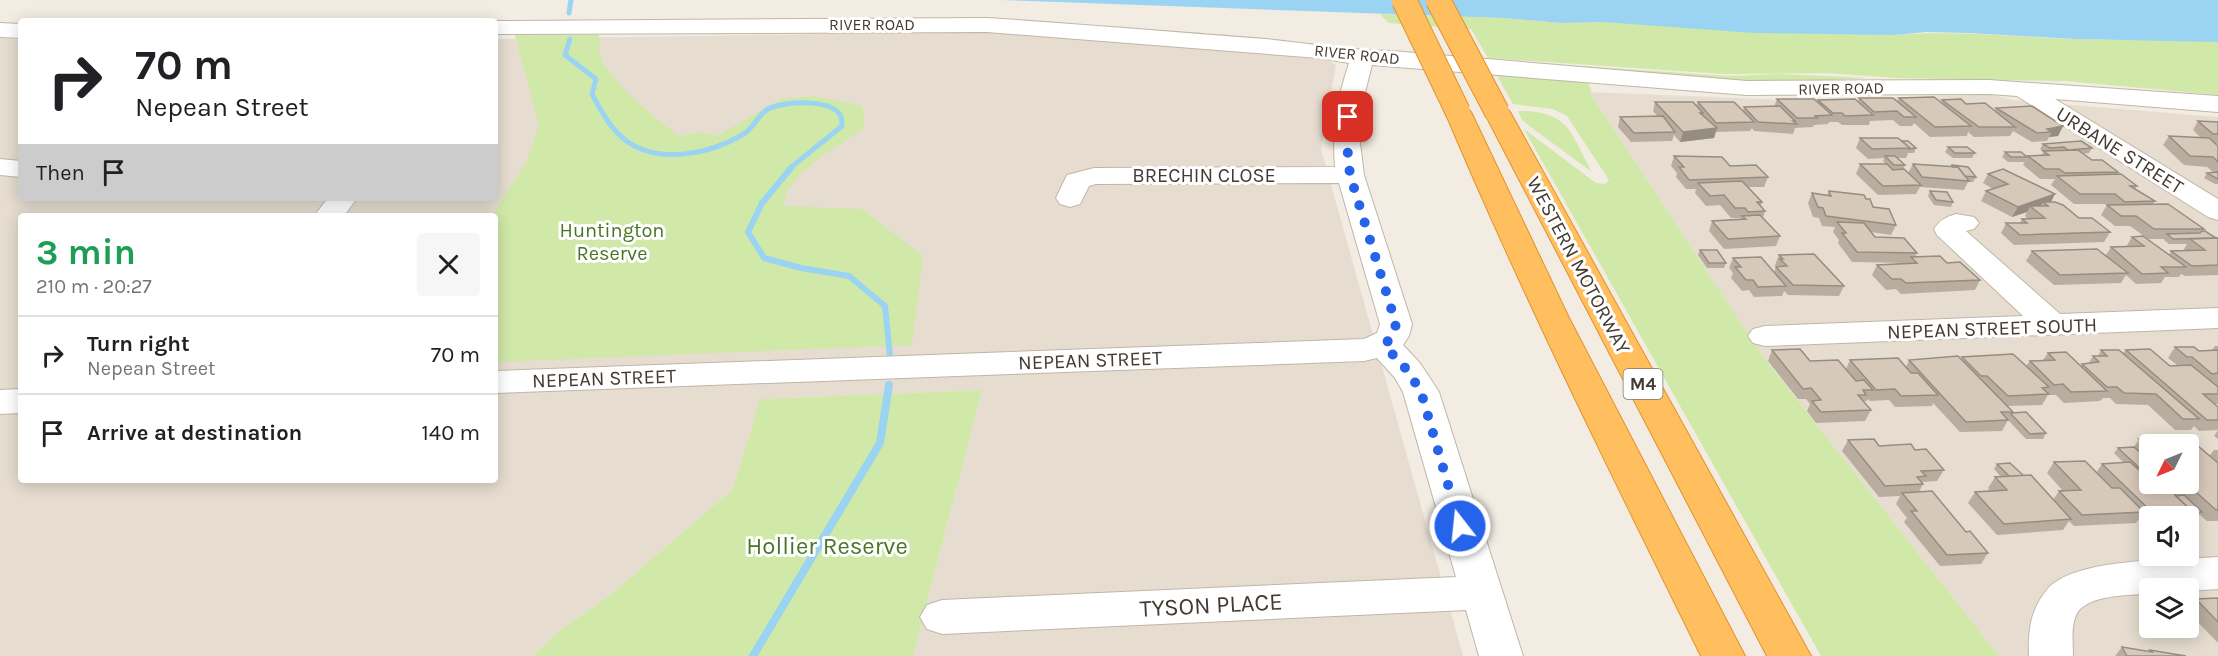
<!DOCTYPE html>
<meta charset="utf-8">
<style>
:root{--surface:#fff;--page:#f6f6f6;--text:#202124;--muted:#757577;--line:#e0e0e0}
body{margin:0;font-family:Karla,sans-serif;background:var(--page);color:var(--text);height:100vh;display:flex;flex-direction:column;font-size:22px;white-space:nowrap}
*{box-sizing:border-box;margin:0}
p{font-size:20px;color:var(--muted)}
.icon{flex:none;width:33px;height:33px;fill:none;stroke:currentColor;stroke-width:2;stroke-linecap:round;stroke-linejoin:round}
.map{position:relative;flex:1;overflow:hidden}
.details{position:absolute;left:18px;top:213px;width:480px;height:270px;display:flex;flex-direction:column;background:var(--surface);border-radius:6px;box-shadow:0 3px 15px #0003}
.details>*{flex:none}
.top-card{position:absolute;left:18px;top:18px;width:480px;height:183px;border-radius:6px;box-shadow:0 3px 15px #0003;background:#fff;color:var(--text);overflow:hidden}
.needle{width:39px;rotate:227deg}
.controls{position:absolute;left:2139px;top:434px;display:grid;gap:12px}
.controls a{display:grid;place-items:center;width:60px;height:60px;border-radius:6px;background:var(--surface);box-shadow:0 3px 15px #0003;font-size:30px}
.pin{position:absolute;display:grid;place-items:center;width:51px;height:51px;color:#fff;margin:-26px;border-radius:12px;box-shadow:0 3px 9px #0006}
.me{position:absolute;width:66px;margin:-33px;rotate:344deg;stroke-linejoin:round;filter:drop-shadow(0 0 4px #0008)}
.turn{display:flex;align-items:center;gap:21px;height:126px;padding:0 18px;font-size:27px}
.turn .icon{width:78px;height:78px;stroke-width:2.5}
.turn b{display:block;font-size:42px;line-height:51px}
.then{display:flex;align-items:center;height:57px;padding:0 18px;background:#0003;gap:12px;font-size:22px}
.round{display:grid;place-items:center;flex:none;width:63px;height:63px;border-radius:6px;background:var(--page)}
.summary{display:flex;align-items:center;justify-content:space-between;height:102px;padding:0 18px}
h1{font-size:36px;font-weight:700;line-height:45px;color:#1e9e55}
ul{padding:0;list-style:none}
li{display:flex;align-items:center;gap:18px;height:78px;padding:0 18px;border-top:2px solid var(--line)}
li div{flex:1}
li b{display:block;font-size:22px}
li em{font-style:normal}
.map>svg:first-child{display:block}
.residential{fill:#e6ddd0;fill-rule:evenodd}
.green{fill:#d0e8a8}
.water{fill:#9ad4f2}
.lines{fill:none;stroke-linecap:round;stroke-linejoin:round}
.stream-far2{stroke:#9ad4f2;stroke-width:5}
.stream-far1{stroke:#9ad4f2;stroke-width:6}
.stream{stroke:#9ad4f2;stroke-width:8}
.minor-casing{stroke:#c0b6a7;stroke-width:2}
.highway-casing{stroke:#e2922b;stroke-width:2}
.minor{fill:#fff;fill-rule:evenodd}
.highway{fill:#ffbf5f;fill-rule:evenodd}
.highway-bridge-casing{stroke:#e2922b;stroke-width:26;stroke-linecap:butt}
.highway-bridge{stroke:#ffbf5f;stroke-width:24}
.wall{fill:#b9ada0}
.shaded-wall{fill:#968d82}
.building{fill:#d7c9ba;stroke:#968d82;stroke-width:1.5}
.route{stroke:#2563eb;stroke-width:10;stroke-dasharray:0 18}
.labels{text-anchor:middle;stroke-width:6;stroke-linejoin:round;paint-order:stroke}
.far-street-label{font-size:16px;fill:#433b32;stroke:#fff}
.shield{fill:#fff;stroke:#7b7670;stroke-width:1.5}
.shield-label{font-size:18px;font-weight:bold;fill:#433b32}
.street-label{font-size:20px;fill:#433b32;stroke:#fff}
.park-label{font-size:20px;fill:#497625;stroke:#fff}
.near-park-label{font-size:24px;fill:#497625;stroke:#fff}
.near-street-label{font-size:24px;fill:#433b32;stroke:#fff}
</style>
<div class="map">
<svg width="2218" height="656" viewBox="0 0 2218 656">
<rect width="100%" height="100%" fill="#f2ece2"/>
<g class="residential">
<path d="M972,32L1111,41L1327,60L1336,65L1321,149L1463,656H913L982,390L760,399L733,489L610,595L558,632L533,656H0V38L21,40V198H495V39ZM21,216H495V480H21Z"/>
<path d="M1589,92L1787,100L1993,95L2012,100L2218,117V656H1999L1764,358ZM2150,444H2188V483H2150ZM2150,516H2188V555H2150ZM2150,588H2188V627H2150Z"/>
</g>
<g class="green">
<path d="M1380,14L1503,18L1562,23L1603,22L1893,35C1954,30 2015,37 2076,39C2123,41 2171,38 2218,42V95L2066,81L1897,78L1826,73L1724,74L1488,58L1471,29L1389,23Z"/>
<path d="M515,35H599C600,42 598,52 601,58C610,80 660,124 680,136L701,132L717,136L781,99L814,96L863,106L864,128C838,147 787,172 783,206L862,209L923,256L912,345L495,362V216H492L527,161L539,125Z"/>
<path d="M1489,60L1729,76L1779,74L1868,78L1766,84Z"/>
<path d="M1495,72L1587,80L1592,92H1589L1764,358L1999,656H1821L1524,129L1596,183L1605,184L1609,180L1567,116L1553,109L1513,104Z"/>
<path d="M1518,111C1570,111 1570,133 1592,172L1528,125L1522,120Z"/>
<path d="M982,390L913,656H533L558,632L610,595L733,489L760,399Z"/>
</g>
<path class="water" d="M1001,0H2218V42L2076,39L1969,33L1926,32L1893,35L1754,33L1603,22L1562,23L1503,18Z"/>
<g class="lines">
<g class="stream-far2">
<path d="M569,13L571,0"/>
<path d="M570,39L565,55L596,79L592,94C601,111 611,130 628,142C660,164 710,154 742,135C754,129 757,115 768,109C783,101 834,98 841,117C842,120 842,123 842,126L789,169"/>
</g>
<path class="stream-far1" d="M791,168L762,203L748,232L764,258L801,268L849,276L885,306L890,356"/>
<path class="stream" d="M753,656L880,443L889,385"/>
<defs>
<g id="minor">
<path d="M987,18C1080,24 1172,32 1265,39C1307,43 1349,51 1392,51L1747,81L1989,80L2218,96V112L2055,99L2218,199V220L2208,217L2017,96L1989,94L1747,95L1372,65L1363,100L1359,135L1364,175L1412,324L1409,336L1403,345L1420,363L1439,392L1523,656H1479L1466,610L942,634L927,629L920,617L927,605L942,600L1456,577L1403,392L1395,378L1377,358L1364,361L495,393V371L1364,339L1377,333L1380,324L1339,183L1096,184L1089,186L1080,204L1070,207L1060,204L1056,198L1067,175L1094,168L1335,167C1332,127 1337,100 1349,63L1319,58L987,32L495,34V21H492Z"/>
<path d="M0,23L21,24V38L0,37Z"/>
<path d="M0,159L21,161V177L0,175Z"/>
<path d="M328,198H357L344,216H314Z"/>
<path d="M1956,214L1974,217L1979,223L1974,229L1966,231L2060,314L2218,308V328L1765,346L1753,343L1748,336L1753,329L1765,326L2023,316L1937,235L1934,229C1940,220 1946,217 1956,214Z"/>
<path d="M21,389V413L0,414V390Z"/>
<path d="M2218,557V589L2188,591V588H2150V594C2130,595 2082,594 2075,618C2071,630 2073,643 2073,656H2029C2028,632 2030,611 2046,591C2071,557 2177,560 2218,557Z"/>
</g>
<g id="highway">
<path d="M1458,104L1467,107L1471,112L1569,318L1745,656H1701C1612,476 1523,297 1445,112L1449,107Z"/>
<path d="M1497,104L1506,107L1510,112L1811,656H1767L1484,112L1488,107Z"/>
</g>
</defs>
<use href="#minor" class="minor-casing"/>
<use href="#highway" class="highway-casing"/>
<use href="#minor" class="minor"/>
<use href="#highway" class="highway"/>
<defs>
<g id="highway-bridge">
<path d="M1404,0L1458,112"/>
<path d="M1438,0L1497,112"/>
</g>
</defs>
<use href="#highway-bridge" class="highway-bridge-casing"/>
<use href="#highway-bridge" class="highway-bridge"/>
</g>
<g class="wall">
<path d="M1859,98L1897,101L1899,98L1941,103L1942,100L1966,104L1995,111L1996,108L2063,126L2058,136L2049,137L2047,141L2032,142L2013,131L2010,136L1974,137L1968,132L1967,136L1930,137L1914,123L1912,126H1900L1893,120L1870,121L1869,125H1842L1838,122H1829L1828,124L1814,125L1813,127L1795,128L1793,134L1754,131L1752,128L1750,131L1716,132L1714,138L1680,142L1674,135L1672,141L1631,142L1618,127L1620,117H1658L1653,111L1655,102L1696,106L1698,102L1743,110L1744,107H1774L1777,99L1817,102L1818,100L1858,101Z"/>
<path d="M2198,121L2218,122V144H2216L2218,146V184H2215L2204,178L2207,173L2213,172L2207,167L2184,165L2163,145L2169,136L2201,138L2193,130Z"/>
<path d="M1860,138L1902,141L1916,148L1914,153H1908L1906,158H1897L1905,165L1903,169L1908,173L1913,164L1951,167L1952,165L1976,177L1973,182H1968L1964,190L1920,187L1916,194L1878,195L1856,174L1860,164H1886L1883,161L1884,158L1868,159L1856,148Z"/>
<path d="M2043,144L2092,148L2089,153L2082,154L2092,160L2118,172L2117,174L2137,186L2135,189L2155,201L2153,204L2204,229L2202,231L2218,238V275L2185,276L2181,274L2179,277H2165L2161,283L2136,284L2126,275L2121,283L2054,285L2026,261L2032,251L2106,255L2111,247H2126L2132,237L2169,255L2171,251L2185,250L2184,249L2187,244H2169L2164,240V239H2148L2130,226H2115L2101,215L2107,205H2111L2109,204H2074L2051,185L2055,179H2040L2023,165L2028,156H2041L2044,151L2040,149Z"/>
<path d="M1948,147L1975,153L1972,158H1953L1945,152Z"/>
<path d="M2005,152L2027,157L2025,162H2008L2002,157Z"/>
<path d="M1674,156L1730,166L1768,177L1764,187H1748L1762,202L1761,206L1765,211L1763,218L1780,236L1776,246L1724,249L1709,231L1712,221L1741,220V218H1731L1720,205L1706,206L1695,193L1696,189H1686L1676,177L1677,173L1671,166Z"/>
<path d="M1988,174L2051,202L2079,218L2110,232L2104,242L2014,245L2001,233L2006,223H2020L2022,219H2028L2025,216L2027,212L2012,217L1981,201L1986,191L1993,189L1983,183Z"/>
<path d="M1829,191L1866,199L1873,207L1896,225L1891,235L1871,232L1875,237L1917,253L1915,257L1947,263L1980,280L1975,290L1901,294L1896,289L1886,290L1872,275L1877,265L1908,263L1852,262L1838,243L1839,240L1833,232L1835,227L1822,226L1819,218L1813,217L1808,203L1812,193L1827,195Z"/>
<path d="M1930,191L1953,202L1951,207L1934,205L1928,196Z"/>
<path d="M1700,250L1726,263L1724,268H1707L1698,255Z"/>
<path d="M1779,255L1844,286L1839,296L1788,295L1784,291L1782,296L1754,297L1749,290L1742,291L1731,278L1733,273L1729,268L1733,258L1774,272L1776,267L1775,265Z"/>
<path d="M2215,346H2218V404H2214L2218,407V439L2214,436L2218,430L2199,431L2194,426L2191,430H2175L2148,405L2116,404L2110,398H2103L2100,401L2064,403L2056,395H2048L2042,405L2007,406L2012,413L2046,433L2043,439H2026L2008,420L2002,431L1960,432L1933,403L1932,406L1895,407L1889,400L1870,401L1868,399L1867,401H1863L1871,410L1865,421L1816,423L1807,411L1810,404L1806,399H1798L1768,361L1772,350L1810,361L1846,369L1850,360L1906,367L1909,360L1961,359L1962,357L2026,366L2030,361L2043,360L2048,353L2081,366L2082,364H2088L2093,356H2098L2101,350L2123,353L2126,350L2170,366L2177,365L2168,358L2175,347L2199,351L2212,350Z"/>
<path d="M2139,439L2150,444V483H2188L2214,450H2218V521H2207L2200,515L2197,518L2188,519V516H2150V525H2146L2139,519L2136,523L2074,526L2069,521L2063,530L1997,535L1968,503L1975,492L1990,491L1988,488L1995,477H2001L1994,469L1997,464L2024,476L2053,500L2059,491H2063L2047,473L2054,462L2096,473L2102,464L2124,463L2114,453L2118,448L2134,447Z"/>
<path d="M1848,440L1879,446L1915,450L1944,470L1937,481L1922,482V483L1923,484L1919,492L1966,532L1988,553L1981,564L1940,566L1904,522L1907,518L1896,504L1900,496L1879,497L1842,451Z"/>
<path d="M2218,598V643L2188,612V607L2196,599Z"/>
<path d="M2122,647L2149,652L2150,650L2186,656H2115Z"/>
</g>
<g class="shaded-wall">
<path d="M2063,126L2058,136L2049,137L2052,132L2047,129Z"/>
<path d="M1717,128L1714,138L1680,142L1683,132Z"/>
<path d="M2055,194L2050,204L2043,202L2040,207L2030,206L2027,212L2012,217L2018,207Z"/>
</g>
<g class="building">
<path d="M1934,97L1971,126L1935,127L1899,98Z"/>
<path d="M1859,98H1893L1916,117H1904L1897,111L1874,112Z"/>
<path d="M1777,99H1814L1832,115L1815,116L1817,118H1797Z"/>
<path d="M1855,99L1873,115L1845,116L1842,113H1833L1818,100Z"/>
<path d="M1961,99L1966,104L1985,103L2015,127H1979L1942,100Z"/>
<path d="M1655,102H1693L1703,113H1700L1717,128L1683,132Z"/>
<path d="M1698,102H1734L1754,122L1716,123Z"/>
<path d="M1780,106L1795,121H1793L1797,124L1758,122L1744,107Z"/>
<path d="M2032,106L2063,126L2047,129L2052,132L2037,133L1996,108Z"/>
<path d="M1663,116L1675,132L1634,133L1620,117Z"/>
<path d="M2198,121L2218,122V134H2213Z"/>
<path d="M2169,136L2209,138L2218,146V162L2213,157L2190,156Z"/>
<path d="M1860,138H1898L1910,148L1872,149Z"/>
<path d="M1902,141H1908L1916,148L1908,149L1910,148Z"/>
<path d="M2081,141L2092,148L2068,150L2064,147L2050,148L2043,144Z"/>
<path d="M1948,147H1967L1975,153H1955Z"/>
<path d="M2078,150L2092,160H2102L2118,172L2065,173L2059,169H2045L2028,156L2049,155L2043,151Z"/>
<path d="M2005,152H2021L2027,157H2011Z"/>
<path d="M1674,156L1722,157L1730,166L1756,165L1768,177L1689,180L1679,167H1684Z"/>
<path d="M1885,156H1895L1905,165H1894Z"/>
<path d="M1860,164H1887L1893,170L1904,169L1921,185L1883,186Z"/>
<path d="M1913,164L1958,167L1969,181L1922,177Z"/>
<path d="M1952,165L1968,167L1976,177L1965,176L1958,167H1953Z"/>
<path d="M2003,169L2055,194L2018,207L1986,191L2008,184L1988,174Z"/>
<path d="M2218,172V179L2207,173Z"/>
<path d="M2121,174L2137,186H2130L2155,201L2125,202L2115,194H2080L2057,176Z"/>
<path d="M1742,181L1762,202H1757L1765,211L1748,212L1745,208H1735L1724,195L1710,196L1698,183Z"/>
<path d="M1829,191L1864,195L1866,199H1870L1873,207L1889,209L1896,225L1826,216L1823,208L1818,207L1812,193L1831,196Z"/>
<path d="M1930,191L1947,192L1953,202L1936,200Z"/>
<path d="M2043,202H2055L2063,205L2079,218H2092L2110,232L2020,235L2006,223H2027L2022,219L2045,218L2030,206H2048Z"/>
<path d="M2168,204L2204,229H2154L2136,216H2121L2107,205Z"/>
<path d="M1760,215L1780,236L1728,239L1712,221L1746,219L1742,216Z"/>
<path d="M1837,222L1864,223L1875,237L1904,238L1917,253L1857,252L1842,233H1846Z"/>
<path d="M2202,231H2205L2216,238L2173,239L2167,234L2200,233Z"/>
<path d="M2143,236L2186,267H2161L2168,273L2142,274L2111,247L2144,246L2132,237Z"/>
<path d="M2218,238V265L2192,266L2171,251L2205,250L2190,239Z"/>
<path d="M2097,249L2128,273L2060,275L2032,251Z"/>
<path d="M1700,250H1717L1726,263H1709Z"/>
<path d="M1814,254L1844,286L1793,285L1776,267L1787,266L1780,259H1783L1779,255Z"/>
<path d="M1940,256L1947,263L1960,262L1980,280L1906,283L1901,279H1892L1877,265L1917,263L1911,257Z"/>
<path d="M1761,257L1786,286L1758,287L1753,280H1746L1735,267H1741L1733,258Z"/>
<path d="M2175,347H2194L2199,351L2218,350V373L2212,374L2192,357H2187Z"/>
<path d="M1800,349L1810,361L1838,360L1856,381L1864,380L1873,390H1863L1866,395H1858L1871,410L1821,412L1812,401L1821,400L1811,388L1803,389L1772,350Z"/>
<path d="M2150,349L2170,366L2191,365L2218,387V394H2203L2218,407V420H2207L2126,350Z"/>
<path d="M2101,350H2119L2199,419H2183L2156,394L2124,393L2117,387H2107L2082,364L2099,362L2093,356H2107Z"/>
<path d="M2066,352L2107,391L2071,392L2063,384L2054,385L2030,361L2055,360L2048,353Z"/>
<path d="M2013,354L2049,387L2042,388L2049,394L2008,396L1987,376H1981L1962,357Z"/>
<path d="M1958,356L2013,412H2001L2008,420L1966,422L1909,360Z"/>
<path d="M1898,358L1911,373H1918L1938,395L1901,396L1895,389L1876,390L1850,360Z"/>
<path d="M2026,412L2046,433L2030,434L2011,414L2012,413Z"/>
<path d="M2169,438L2176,444H2150V449L2139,439Z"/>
<path d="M1874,439L1879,446L1911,444L1915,450L1926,449L1944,470L1921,471L1926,476L1917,477L1923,484L1885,486L1848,440Z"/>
<path d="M2198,446L2218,463V510H2216L2186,483H2188V447Z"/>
<path d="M2134,447L2150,461V472L2145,473L2118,448Z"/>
<path d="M2085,461L2112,488H2120L2144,512L2082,515L2059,491L2081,490L2054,462Z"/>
<path d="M2130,462L2146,476H2150V483H2169L2178,492H2172L2194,512L2154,514L2102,464Z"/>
<path d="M2010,463L2024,476L2010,477L1997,464Z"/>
<path d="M2031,475L2071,519L2004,524L1975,492L2007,490L1995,477Z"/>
<path d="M1932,491L1966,532L1970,531L1988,553L1947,555L1911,511H1917L1902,493Z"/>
<path d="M2184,495L2202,512L2194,513L2176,496Z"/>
<path d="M2218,598V622L2196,599Z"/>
<path d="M2122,647L2152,652L2150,650L2186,656H2127Z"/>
</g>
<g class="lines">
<path class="route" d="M1348,117L1346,135L1350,175L1396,324L1392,337L1384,345L1408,371L1421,392L1460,526"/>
</g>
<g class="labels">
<g class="far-street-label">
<text x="872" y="30">RIVER ROAD</text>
<text transform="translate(1357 54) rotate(6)" y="6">RIVER ROAD</text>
<text transform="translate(1841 88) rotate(-1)" y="6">RIVER ROAD</text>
</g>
<rect class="shield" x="1623.5" y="369" width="39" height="30" rx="4.5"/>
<g class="shield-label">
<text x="1643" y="390">M4</text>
</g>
<g class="street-label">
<text transform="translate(2120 150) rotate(32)" y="7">URBANE STREET</text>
<text x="1204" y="182">BRECHIN CLOSE</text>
<text transform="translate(1579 265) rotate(62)" y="7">WESTERN MOTORWAY</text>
<text transform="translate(1992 328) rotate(-2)" y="7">NEPEAN STREET SOUTH</text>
<text transform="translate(1090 360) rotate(-2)" y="7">NEPEAN STREET</text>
<text transform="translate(604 378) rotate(-2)" y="7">NEPEAN STREET</text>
</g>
<g class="park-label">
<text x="612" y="237">Huntington<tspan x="612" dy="23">Reserve</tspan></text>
</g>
<g class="near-park-label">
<text x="827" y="554">Hollier Reserve</text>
</g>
<g class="near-street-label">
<text transform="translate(1211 605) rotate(-3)" y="8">TYSON PLACE</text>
</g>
</g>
</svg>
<div class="controls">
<a><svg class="needle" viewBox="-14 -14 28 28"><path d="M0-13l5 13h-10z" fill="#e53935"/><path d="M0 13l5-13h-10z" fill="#757577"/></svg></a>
<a><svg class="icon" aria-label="sound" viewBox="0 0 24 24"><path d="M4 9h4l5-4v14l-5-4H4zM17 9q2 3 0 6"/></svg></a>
<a><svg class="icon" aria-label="layers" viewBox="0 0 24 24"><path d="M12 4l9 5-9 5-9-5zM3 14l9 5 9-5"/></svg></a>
</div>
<div class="pin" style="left:1348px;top:117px;background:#d93025"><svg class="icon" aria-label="arrive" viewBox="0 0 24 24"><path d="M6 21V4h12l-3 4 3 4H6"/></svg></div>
<svg class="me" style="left:1460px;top:526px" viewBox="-20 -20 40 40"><circle r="17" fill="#2563eb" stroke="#fff" stroke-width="3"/><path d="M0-11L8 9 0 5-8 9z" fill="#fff"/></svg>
<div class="top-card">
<div class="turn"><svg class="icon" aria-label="right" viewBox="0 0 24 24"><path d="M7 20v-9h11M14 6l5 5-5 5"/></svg><div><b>70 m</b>Nepean Street</div></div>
<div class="then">Then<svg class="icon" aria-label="arrive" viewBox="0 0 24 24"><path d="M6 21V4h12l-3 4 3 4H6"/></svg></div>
</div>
<section class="details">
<div class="summary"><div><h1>3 min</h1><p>210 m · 20:27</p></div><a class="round"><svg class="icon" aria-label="close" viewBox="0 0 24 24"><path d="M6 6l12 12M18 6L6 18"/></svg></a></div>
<ul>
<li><svg class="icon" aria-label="right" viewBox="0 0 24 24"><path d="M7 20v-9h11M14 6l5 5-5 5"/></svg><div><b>Turn right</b><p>Nepean Street</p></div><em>70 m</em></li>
<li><svg class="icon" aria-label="arrive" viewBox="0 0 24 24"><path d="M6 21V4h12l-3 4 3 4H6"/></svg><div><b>Arrive at destination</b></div><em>140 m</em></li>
</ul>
</section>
</div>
